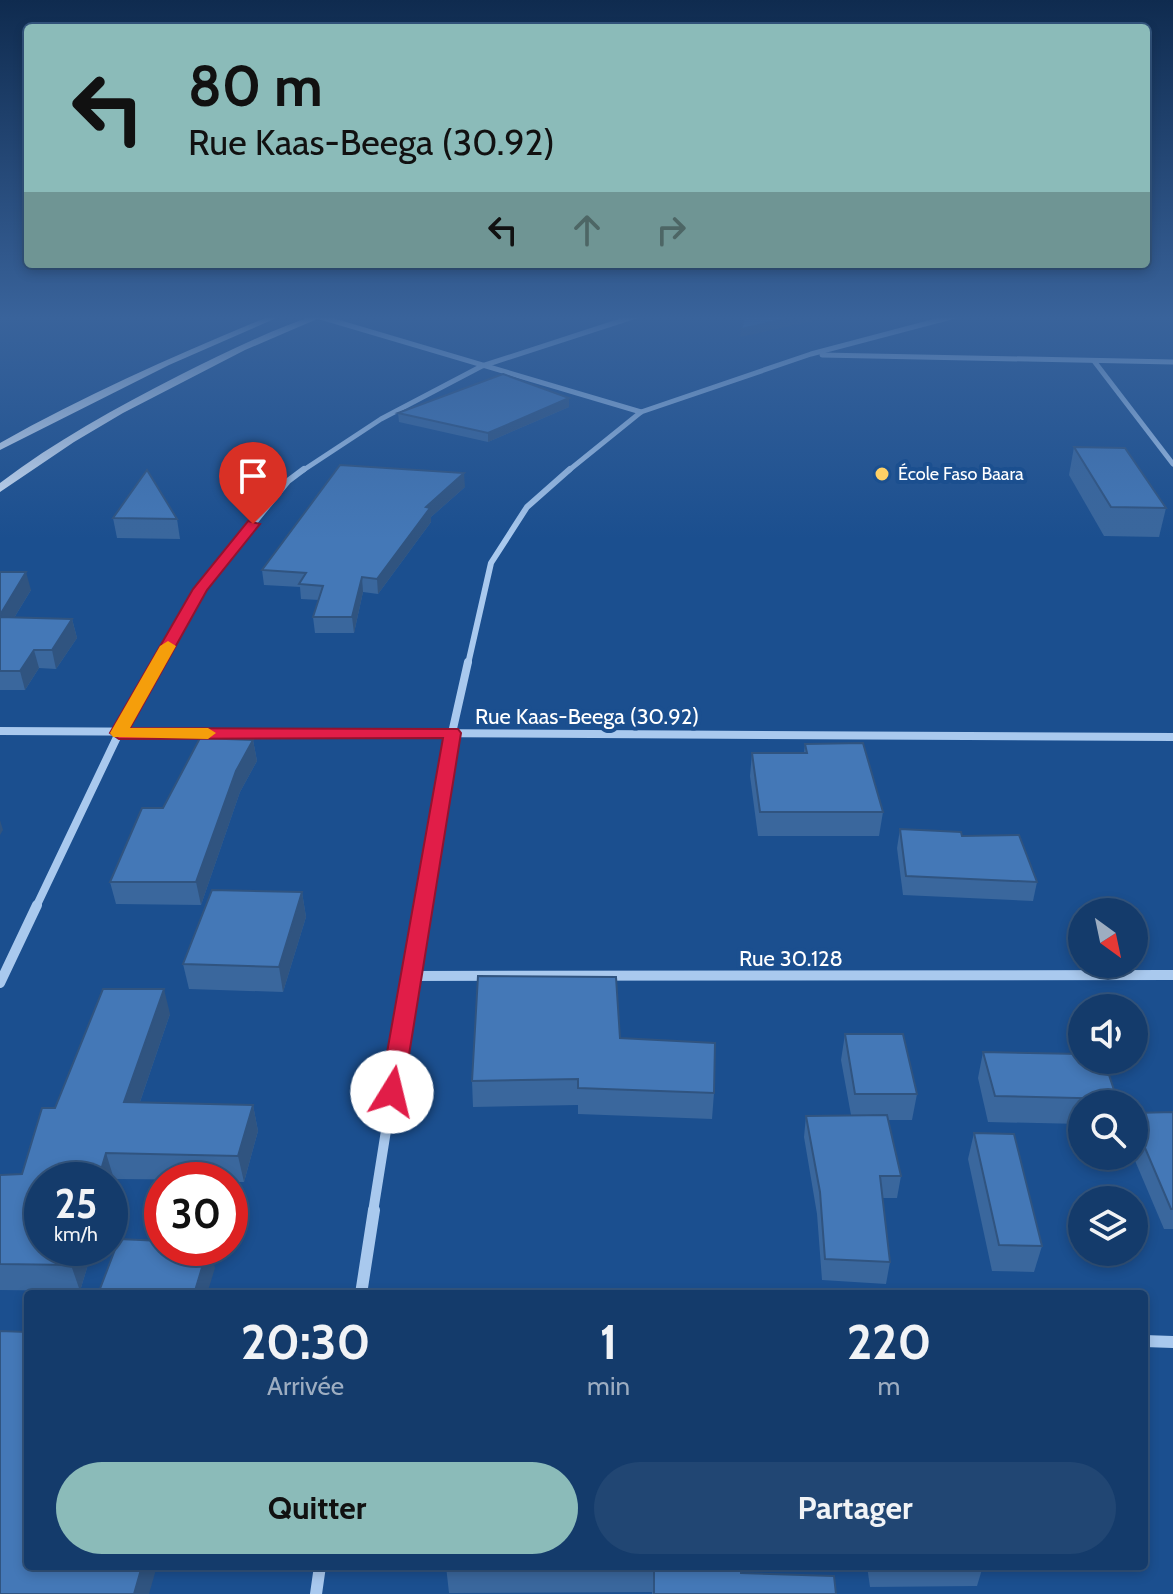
<!DOCTYPE html>
<html lang="fr">
<meta charset="utf-8">
<style>
:root{--surface:#143b6b;--page:#214673;--text:#f1f3f6;--muted:#9dadc1;--line:#33557e;--accent:#8bbbb9}
body{margin:0;font-family:Cabin,sans-serif;background:var(--page);color:var(--text);height:100vh;display:flex;flex-direction:column;font-size:30px;white-space:nowrap}
*{box-sizing:border-box;margin:0}
p{font-size:26px;color:var(--muted)}
.icon{flex:none;width:44px;height:44px;fill:none;stroke:currentColor;stroke-width:2;stroke-linecap:round;stroke-linejoin:round}
.map{position:relative;flex:1;overflow:hidden}
.details{position:absolute;left:24px;top:1290px;width:1124px;height:280px;display:flex;flex-direction:column;background:var(--surface);border-radius:8px;box-shadow:0 4px 12px #0003,0 0 0 2px var(--line)}
.details>*{flex:none}
.hud{position:absolute;left:24px;top:24px;width:1126px;height:244px;border-radius:8px;box-shadow:0 4px 12px #0003,0 0 0 2px var(--line);background:#8bbbb9;color:#111;overflow:hidden}
.needle{width:52px;rotate:147deg}
.fabs{position:absolute;left:1068px;top:898px;display:grid;gap:16px}
.fabs a{display:grid;place-items:center;width:80px;height:80px;border-radius:50%;background:var(--surface);box-shadow:0 4px 12px #0003,0 0 0 2px var(--line);font-size:40px}
.speed{position:absolute;left:24px;top:1162px;display:flex;gap:16px;font-size:40px;font-weight:700;text-align:center}
.speed>*{display:grid;place-content:center;width:104px;height:104px;border-radius:50%;background:var(--surface);box-shadow:0 4px 12px #0003,0 0 0 2px var(--line);line-height:1}
.speed small{font-size:20px;font-weight:400}
.speed .limit{border:12px solid #d22;background:#fff;color:#111}
.pin{position:absolute;display:grid;place-items:center;width:68px;height:68px;color:#fff;margin:-82px -34px;border-radius:50% 50% 50% 0;rotate:-45deg;box-shadow:0 0 8px #0007}
.pin .icon{rotate:45deg}
.me{position:absolute;width:88px;margin:-44px;rotate:9deg;stroke-linejoin:round;filter:drop-shadow(0 0 6px #0008)}
.turn{display:flex;align-items:center;gap:28px;height:168px;padding:0 32px;font-size:36px}
.turn .icon{width:104px;height:104px;stroke-width:2.5}
.turn b{display:block;font-size:56px;line-height:68px}
.lanes{display:flex;align-items:center;height:76px;padding:0 32px;background:#0003;justify-content:center;gap:40px;direction:ltr}
.lanes .off{opacity:.35}
.eta{display:flex;justify-content:space-evenly;align-items:center;height:136px;text-align:center}
.eta b{font-size:48px;font-weight:700;line-height:56px}
.button{display:flex;gap:16px;margin-top:auto;padding:16px 32px}
.button a{flex:1;height:92px;border-radius:48px;background:var(--accent);color:#111;font-size:32px;font-weight:700;line-height:92px;text-align:center}
.button a+a{background:var(--page);color:var(--text)}
.map>svg:first-child{display:block}
.lines{fill:none;stroke-linecap:round;stroke-linejoin:round}
.minor-far4{stroke:#a9c9ee;stroke-width:5}
.minor-far3{stroke:#a9c9ee;stroke-width:6}
.minor-far2{stroke:#a9c9ee;stroke-width:8}
.minor-far1{stroke:#a9c9ee;stroke-width:10}
.minor{stroke:#a9c9ee;stroke-width:12}
.secondary{fill:#d6e6fa;fill-rule:evenodd}
.wall{fill:#3a679d}
.shaded-wall{fill:#305480}
.building{fill:#4478b7;stroke:#305480;stroke-width:2}
.route{fill:#e11d48;stroke:#92132f;stroke-width:2}
.slow{fill:#f59e0b}
.poi-dot{fill:#ffd166;stroke:#1b4f8f;stroke-width:3}
.labels{text-anchor:middle;stroke-width:8;stroke-linejoin:round;paint-order:stroke}
.far-poi-label{font-size:18px;fill:#fff;stroke:#1b4f8f;text-anchor:start}
.street-label{font-size:22px;fill:#fff;stroke:#1b4f8f}
</style>
<div class="map">
<svg width="1173" height="1594" viewBox="0 0 1173 1594">
<rect width="100%" height="100%" fill="#1b4f8f"/>
<g class="lines">
<g class="minor-far4">
<path d="M317,316L641,412"/>
<path d="M822,355L1173,362"/>
<path d="M1094,361L1173,464"/>
<path d="M302,471L381,419L482,366L636,316"/>
<path d="M568,471L641,412L811,354L955,316"/>
</g>
<g class="minor-far3">
<path d="M158,664L200,589L288,481L304,469"/>
<path d="M468,664L491,563L527,507L570,469"/>
</g>
<g class="minor-far2">
<path d="M0,731L1173,737"/>
<path d="M36,907L119,733L159,662"/>
<path d="M421,907L452,733L468,662"/>
</g>
<g class="minor-far1">
<path d="M409,976L1173,975"/>
<path d="M0,983L37,905"/>
<path d="M373,1212L422,905"/>
</g>
<g class="minor">
<path d="M361,1294L374,1210"/>
<path d="M1144,1341L1173,1342"/>
<path d="M316,1594L320,1566"/>
</g>
<g class="secondary">
<path d="M270,316H281L169,365L0,450V443C87,394 178,354 270,316Z"/>
<path d="M313,316H324L245,350L123,413L74,442L0,492V483C55,441 116,408 178,376C222,354 266,332 313,316Z"/>
</g>
</g>
<g class="wall">
<path d="M569,407L488,442L399,422L398,413Z"/>
<path d="M1074,447L1166,508L1159,537L1104,536L1069,475Z"/>
<path d="M465,487L431,517V522L378,594L363,592L354,633H315L313,617L319,600L301,599L300,587L264,585L262,570Z"/>
<path d="M113,518L177,519L180,539L117,538Z"/>
<path d="M0,572L31,590L14,618L72,619L77,638L56,669L39,668L25,690H0Z"/>
<path d="M253,740L257,761L240,792L201,905L116,904L110,882L163,808Z"/>
<path d="M805,744L883,812L879,836H758L750,776L752,753H804Z"/>
<path d="M900,829L962,836L1037,882L1033,901L903,895L897,848Z"/>
<path d="M302,892L306,917L283,992L189,989L183,964Z"/>
<path d="M170,1014L140,1102L253,1105L258,1131L244,1182H230V1180L114,1179L42,1248H93L80,1291L0,1290V1175L22,1174L55,1108Z"/>
<path d="M845,1034L917,1094L912,1120H888L901,1176L897,1198H882L890,1262L886,1284L822,1280L817,1214L804,1137L806,1116L851,1115L841,1060Z"/>
<path d="M620,1038L714,1093L712,1119L578,1114V1105L473,1107L472,1081Z"/>
<path d="M983,1052L1117,1099L1116,1104H1082V1124L988,1122L978,1078Z"/>
<path d="M1173,1112V1229H1164L1133,1156L1134,1113Z"/>
<path d="M974,1133L1042,1246L1034,1272L992,1271L968,1159Z"/>
<path d="M446,1566H741V1573L836,1594H652V1592L449,1593Z"/>
<path d="M867,1566H983L977,1586L870,1587Z"/>
</g>
<g class="shaded-wall">
<path d="M799,316H836L740,337L741,329Z"/>
<path d="M569,398V407L488,442V433Z"/>
<path d="M464,473L465,487L431,517V522L378,594L377,579L426,507Z"/>
<path d="M26,572L31,590L3,636L0,623V615Z"/>
<path d="M362,577L363,592L354,633L352,617Z"/>
<path d="M72,619L77,638L56,669L52,650Z"/>
<path d="M34,650L39,668L25,690L20,671Z"/>
<path d="M253,740L257,761L240,792L201,905L196,882L236,771Z"/>
<path d="M0,820L3,830L0,835Z"/>
<path d="M302,892L306,917L283,992L279,967Z"/>
<path d="M164,989L170,1014L131,1128L124,1102Z"/>
<path d="M253,1105L258,1131L244,1182L238,1156Z"/>
<path d="M106,1153L114,1179L110,1191V1180H98Z"/>
<path d="M77,1248H93L80,1291L71,1265Z"/>
<path d="M208,1248H210L215,1268L207,1294H194Z"/>
<path d="M142,1566H157L149,1594H134Z"/>
</g>
<g class="building">
<path d="M745,316H799L741,329Z"/>
<path d="M503,374L569,398L488,433L398,413Z"/>
<path d="M1074,447L1125,448L1166,508L1111,507Z"/>
<path d="M340,465L464,473L426,507L430,508L377,579L362,577L352,617H313L323,586L299,584L306,573L262,570Z"/>
<path d="M147,470L177,519L113,518Z"/>
<path d="M0,572H26L0,615Z"/>
<path d="M0,617L72,619L52,650H34L20,671H0Z"/>
<path d="M200,738L253,740L236,771L196,882H110L142,808H163Z"/>
<path d="M863,743L883,812H760L752,753H807L805,744Z"/>
<path d="M900,829L961,832L962,836L1019,835L1037,882L906,876Z"/>
<path d="M212,890L302,892L279,967L183,964Z"/>
<path d="M478,976L616,977L620,1038L715,1043L714,1093L578,1088V1079L472,1081Z"/>
<path d="M103,989H164L124,1102L253,1105L238,1156L106,1153L98,1180H42V1248H77L71,1265L0,1264V1175L22,1174L42,1108H55Z"/>
<path d="M845,1034H903L917,1094H855Z"/>
<path d="M983,1052L1082,1054V1060H1104L1117,1099L995,1096Z"/>
<path d="M1173,1112V1209H1171L1134,1122V1113Z"/>
<path d="M887,1115L901,1176H880L890,1262L825,1259L820,1192L806,1116Z"/>
<path d="M974,1133L1014,1134L1042,1246L999,1245Z"/>
<path d="M119,1239L162,1241V1248H208L194,1294H98Z"/>
<path d="M0,1331L28,1332V1566H142L134,1594H0Z"/>
<path d="M446,1566H741V1573L834,1576L836,1594H654V1567L446,1568Z"/>
</g>
<linearGradient id="sky" x2="0" y2="1"><stop stop-color="#0f2b4f"/><stop offset="0.59" stop-color="#39639b"/><stop offset="1" stop-color="#39639b" stop-opacity="0"/></linearGradient>
<rect width="1173" height="539" fill="url(#sky)"/>
<path class="route" d="M248,521L260,524L207,590L130,728L458,729L461,733L403,1092L400,1098L392,1100L384,1098L380,1092L443,738L119,739L110,733L193,589Z"/>
<path class="slow" d="M168,641L176,646L130,728H208L216,733L208,739L113,737L110,733L160,646Z"/>
<circle class="poi-dot" cx="882" cy="474" r="8"/>
<g class="labels">
<g class="far-poi-label">
<text x="898" y="480">École Faso Baara</text>
</g>
<g class="street-label">
<text x="587" y="724">Rue Kaas-Beega (30.92)</text>
<text x="791" y="966">Rue 30.128</text>
</g>
</g>
</svg>
<div class="fabs">
<a><svg class="needle" viewBox="-14 -14 28 28"><path d="M0-13l5 13h-10z" fill="#e53935"/><path d="M0 13l5-13h-10z" fill="#9dadc1"/></svg></a>
<a><svg class="icon" aria-label="sound" viewBox="0 0 24 24"><path d="M4 9h4l5-4v14l-5-4H4zM17 9q2 3 0 6"/></svg></a>
<a><svg class="icon" aria-label="search" viewBox="0 0 24 24"><circle cx="10" cy="10" r="6"/><path d="M15 15l6 6"/></svg></a>
<a><svg class="icon" aria-label="layers" viewBox="0 0 24 24"><path d="M12 4l9 5-9 5-9-5zM3 14l9 5 9-5"/></svg></a>
</div>
<div class="speed"><div>25<small>km/h</small></div><div class="limit">30</div></div>
<div class="pin" style="left:253px;top:524px;background:#d93025"><svg class="icon" aria-label="arrive" viewBox="0 0 24 24"><path d="M6 21V4h12l-3 4 3 4H6"/></svg></div>
<svg class="me" style="left:392px;top:1092px" viewBox="-20 -20 40 40"><circle r="19" fill="#fff"/><path d="M0-13L10 11 0 6-10 11z" fill="#e11d48"/></svg>
<div class="hud">
<div class="turn"><svg class="icon" aria-label="left" viewBox="0 0 24 24"><path d="M17 20v-9H6M10 6l-5 5 5 5"/></svg><div><b>80 m</b>Rue Kaas-Beega (30.92)</div></div>
<div class="lanes"><svg class="icon" aria-label="left" viewBox="0 0 24 24"><path d="M17 20v-9H6M10 6l-5 5 5 5"/></svg><svg class="icon off" aria-label="ahead" viewBox="0 0 24 24"><path d="M12 20V5M6 11l6-6 6 6"/></svg><svg class="icon off" aria-label="right" viewBox="0 0 24 24"><path d="M7 20v-9h11M14 6l5 5-5 5"/></svg></div>
</div>
<section class="details">
<div class="eta">
<div><b>20:30</b><p>Arrivée</p></div>
<div><b>1</b><p>min</p></div>
<div><b>220</b><p>m</p></div>
</div>
<div class="button"><a>Quitter</a><a>Partager</a></div>
</section>
</div>
